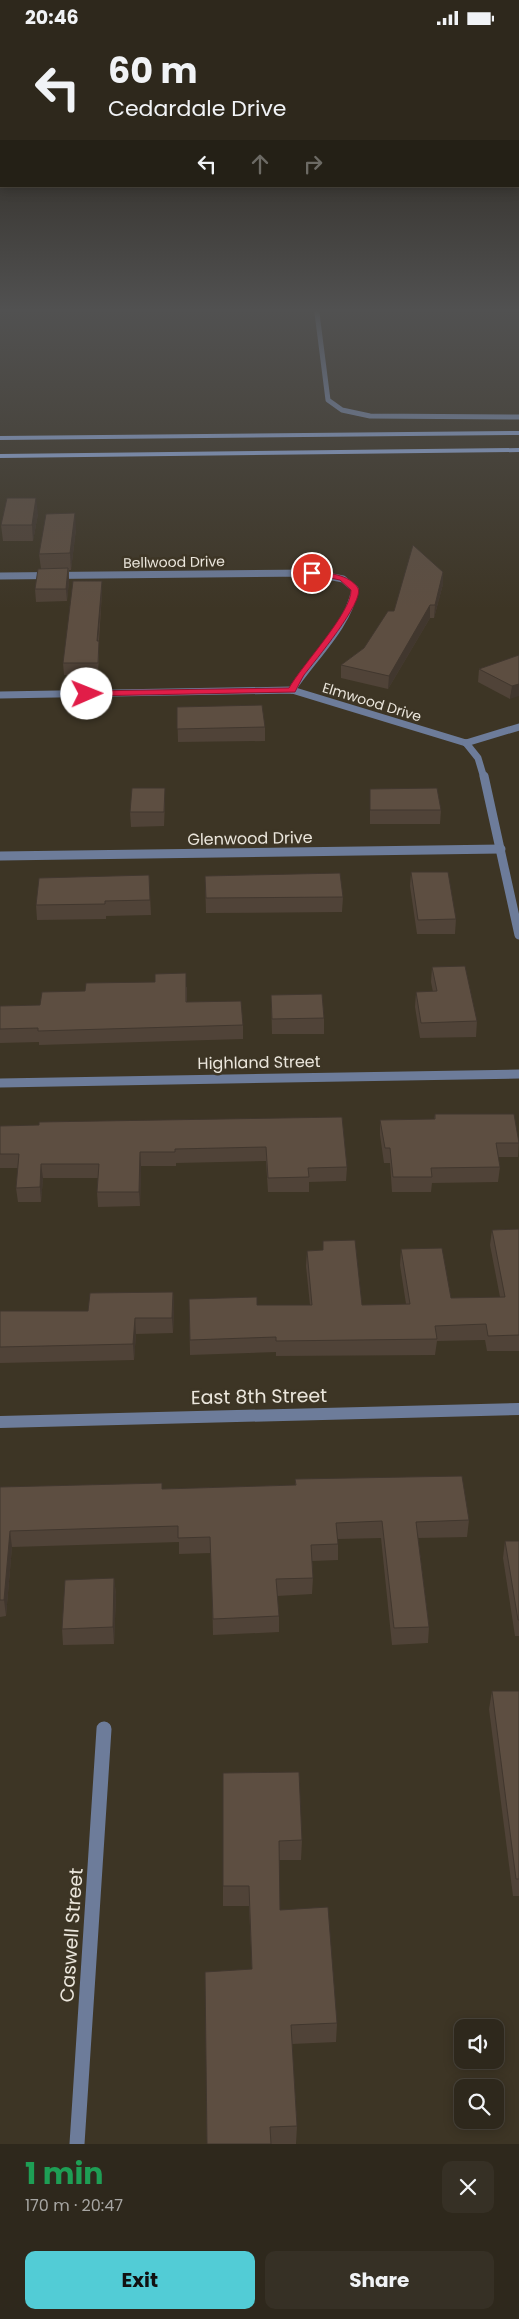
<!DOCTYPE html>
<meta charset="utf-8">
<style>
:root{--surface:#2e281c;--page:#363025;--text:#f1f3f6;--muted:#a7a6a3;--line:#49443b;--accent:#52ccd6}
body{margin:0;font-family:Poppins,sans-serif;background:var(--page);color:var(--text);height:100vh;display:flex;flex-direction:column;font-size:19px;white-space:nowrap}
*{box-sizing:border-box;margin:0}
p{font-size:16px;color:var(--muted)}
.icon{flex:none;width:28px;height:28px;fill:none;stroke:currentColor;stroke-width:2;stroke-linecap:round;stroke-linejoin:round}
.map{position:relative;height:2109px;overflow:hidden}
.side{display:flex;flex-direction:column;background:var(--surface);flex:1}
.side>*{flex:none}
.top-card{position:absolute;left:0px;top:0px;width:520px;height:152px;box-shadow:0 2px 12px #0003,0 0 0 1px var(--line);background:#2e281c;color:var(--text);overflow:hidden}
.fabs{position:absolute;left:454px;top:1984px;display:grid;gap:10px}
.fabs a{display:grid;place-items:center;width:50px;height:50px;border-radius:10px;background:var(--surface);box-shadow:0 2px 12px #0003,0 0 0 1px var(--line);font-size:25px}
.pin{position:absolute;display:grid;place-items:center;width:42px;height:42px;color:#fff;margin:-21px;border:2px solid #fff;border-radius:50%;box-shadow:0 1px 5px #0007}
.me{position:absolute;width:55px;margin:-28px;rotate:89deg;stroke-linejoin:round;filter:drop-shadow(0 0 4px #0008)}
.turn{display:flex;align-items:center;gap:18px;height:105px;padding:0 25px;font-size:22px}
.turn .icon{width:65px;height:65px;stroke-width:2.5}
.turn b{display:block;font-size:35px;line-height:42px}
.lanes{display:flex;align-items:center;height:48px;padding:0 25px;background:#0003;justify-content:center;gap:25px;direction:ltr}
.lanes .off{opacity:.35}
.round{display:grid;place-items:center;flex:none;width:52px;height:52px;border-radius:10px;background:var(--page)}
.summary{display:flex;align-items:center;justify-content:space-between;height:85px;padding:0 25px}
h1{font-size:30px;font-weight:700;line-height:38px;color:#1e9e55}
.button{display:flex;gap:10px;margin-top:auto;padding:10px 25px}
.button a{flex:1;height:58px;border-radius:10px;background:var(--accent);color:#111;font-size:20px;font-weight:700;line-height:58px;text-align:center}
.button a+a{background:var(--page);color:var(--text)}
.status{display:flex;justify-content:space-between;align-items:center;height:35px;padding:0 25px;background:var(--surface);direction:ltr}
.status svg{height:14px;fill:currentColor}
.map>svg:first-child{display:block}
.lines{fill:none;stroke-linecap:round;stroke-linejoin:round}
.street-far3{stroke:#6d7c9a;stroke-width:7}
.street-far2{stroke:#6d7c9a;stroke-width:9}
.street-far1{stroke:#6d7c9a;stroke-width:12}
.street{stroke:#6d7c9a;stroke-width:15}
.secondary{stroke:#8ca4d2;stroke-width:5}
.primary{fill:#a3c2fe;fill-rule:evenodd}
.wall{fill:#504338}
.shaded-wall{fill:#41372e}
.building{fill:#5d4e41;stroke:#41372e}
.route{fill:#e11d48;stroke:#92132f}
.labels{text-anchor:middle;stroke-width:5;stroke-linejoin:round;paint-order:stroke}
.far-street-label{font-size:14px;fill:#ebe6dc;stroke:#3d3525}
.street-label{font-size:16px;fill:#ebe6dc;stroke:#3d3525}
.near-street-label{font-size:19px;fill:#ebe6dc;stroke:#3d3525}
</style>
<div class="status"><b>20:46</b><svg viewBox="0 0 49 12"><path d="M0 12V9h3v3zM5 12V6h3v6zM10 12V3h3v9zM15 12V0h3v12zM26 1h20v11H26zM47 4h2v5h-2z"/></svg></div>
<div class="map">
<svg width="519" height="2109" viewBox="0 0 519 2109">
<rect width="100%" height="100%" fill="#3d3525"/>
<g class="lines">
<g class="street-far3">
<path d="M0,541L312,538L343,544L355,554C348,592 313,623 292,655"/>
<path d="M0,660L292,655L466,708"/>
<path d="M466,708L478,723L484,743"/>
<path d="M466,708L519,692"/>
</g>
<g class="street-far2">
<path d="M484,741L519,900"/>
<path d="M0,821L501,814"/>
<path d="M0,1048L519,1039"/>
</g>
<path class="street-far1" d="M0,1387L519,1374"/>
<path class="street" d="M77,2109L104,1694"/>
<path class="secondary" d="M317,278L328,365L342,375L370,381L519,382"/>
<g class="primary">
<path d="M519,396V400L0,405V401Z"/>
<path d="M519,413V417L0,423V419Z"/>
</g>
</g>
<g class="wall">
<path d="M38,479L33,506H3L1,490Z"/>
<path d="M76,494L71,535H69V546L67,566L36,567L35,554L41,534L39,519Z"/>
<path d="M102,546V557L99,606V618L98,640H64L63,628Z"/>
<path d="M443,549L434,583H430L388,654L341,643V630L364,613L394,576Z"/>
<path d="M519,620L510,664L478,647L479,634Z"/>
<path d="M177,672L265,692V706L178,707Z"/>
<path d="M370,754L441,775L440,789H370Z"/>
<path d="M165,767L164,791L131,792L130,777Z"/>
<path d="M411,837L456,884L455,899H417L410,851Z"/>
<path d="M149,840L151,880L106,881V884L37,885L36,870Z"/>
<path d="M205,841L343,862L342,877L206,878Z"/>
<path d="M432,932L477,986L476,1002L420,1003L415,972L416,957H433L431,947Z"/>
<path d="M187,952V967L243,990V1004L39,1010V1007L0,1008V971L40,970L85,956Z"/>
<path d="M271,960L324,983V999H272Z"/>
<path d="M435,1079L519,1104L518,1122H498L500,1132L498,1147L432,1148L431,1157H392L390,1128H384L380,1100V1085L434,1084Z"/>
<path d="M342,1082L347,1132L346,1146L309,1147V1157H268L266,1126L176,1128V1131H141L140,1171L98,1172L97,1157L98,1143H43L41,1167H18L16,1153L18,1133H0V1091L39,1090Z"/>
<path d="M519,1194V1316H487L485,1305L437,1306L435,1320L276,1321V1317L190,1320L189,1264L257,1270H310L306,1231L307,1216L323,1215V1206L362,1270L406,1269L400,1230L401,1214L451,1263L500,1262L490,1210L492,1195Z"/>
<path d="M173,1257L174,1273L173,1298L136,1299L134,1325L0,1328V1276H88Z"/>
<path d="M295,1444L469,1485L467,1502L418,1503L429,1592L428,1608L392,1610L381,1503L338,1504V1525L312,1526L313,1543L312,1559L277,1561L279,1581V1597L213,1600L211,1518L179,1519V1507L12,1512L6,1581L0,1582V1452L163,1454L295,1450Z"/>
<path d="M505,1506H519V1601H515L503,1523Z"/>
<path d="M114,1543L116,1560L114,1609L63,1610L62,1594Z"/>
<path d="M492,1656H519V1861H513L489,1674Z"/>
<path d="M223,1738L302,1805L301,1825H279L280,1875L337,1988L336,2007L292,2009L297,2091L296,2109H207L252,1934L249,1871H223Z"/>
</g>
<g class="shaded-wall">
<path d="M36,463L38,479L33,506L32,490Z"/>
<path d="M75,478L76,494L71,535L70,518Z"/>
<path d="M68,533L69,546L67,566L66,554Z"/>
<path d="M443,537V549L434,583L435,570Z"/>
<path d="M102,546V557L97,618V606Z"/>
<path d="M430,570V583L388,654L389,641Z"/>
<path d="M519,649V661L510,664L512,651Z"/>
<path d="M140,1117L141,1131L140,1171L139,1157Z"/>
<path d="M41,1129L43,1143L41,1167L40,1152Z"/>
<path d="M173,1257L174,1273L173,1298L172,1283Z"/>
<path d="M135,1283L136,1299L134,1325L133,1309Z"/>
<path d="M10,1496L12,1512L6,1581L4,1565Z"/>
<path d="M114,1543L116,1560L114,1609L113,1592Z"/>
</g>
<g class="building">
<path d="M7,463H36L32,490H1Z"/>
<path d="M75,478L70,518L39,519L46,479Z"/>
<path d="M413,510L443,537L435,570H430L389,641L341,630L364,613L388,576H394Z"/>
<path d="M68,533L66,554H35L38,534Z"/>
<path d="M73,546H102L97,606H99L98,628H63Z"/>
<path d="M519,620V649L512,651L479,634Z"/>
<path d="M262,670L265,692L177,694V672Z"/>
<path d="M132,753H165L164,777H130Z"/>
<path d="M437,753L441,775H370V754Z"/>
<path d="M411,837H448L456,884L418,885Z"/>
<path d="M340,838L343,862L206,863L205,841Z"/>
<path d="M149,840L150,865L105,866V869L36,870L39,843Z"/>
<path d="M465,931L477,986L421,988L416,957L437,956L432,932Z"/>
<path d="M186,938V967L241,966L243,990L38,996V993L0,994V971L40,970L42,957L85,956L86,948L155,947V939Z"/>
<path d="M322,959L324,983L272,984L271,960Z"/>
<path d="M435,1079H514L519,1108H496L500,1132L431,1133L432,1142H393L390,1113H385L380,1085L435,1084Z"/>
<path d="M342,1082L347,1132L308,1133L309,1142L268,1143L266,1112L175,1114V1117H140L139,1157H97L99,1129H41L40,1152L16,1153L19,1119H0V1091L39,1090V1087Z"/>
<path d="M519,1194V1300L488,1301L486,1289L435,1291L437,1304L276,1306V1302L190,1305L189,1264L257,1262V1270H312L307,1216L323,1215V1206L355,1205L362,1270L410,1269L401,1214L442,1213L451,1263L505,1262L492,1195Z"/>
<path d="M173,1257L172,1283H135L133,1309L0,1312V1276H88L90,1258Z"/>
<path d="M462,1441L469,1485L416,1487L429,1592L394,1593L382,1486L336,1488L338,1509L311,1510L313,1543L276,1544L279,1581L213,1584L210,1502L178,1503V1491L10,1496L4,1565H0V1452L162,1448V1454L296,1450L295,1444Z"/>
<path d="M505,1506H519V1585H518Z"/>
<path d="M114,1543L113,1592L62,1594L65,1545Z"/>
<path d="M492,1656H519V1844H516Z"/>
<path d="M299,1737L302,1805L279,1806L280,1875L328,1872L337,1988L291,1990L297,2091L270,2092L271,2109H207L205,1937L252,1934L249,1851H223V1738Z"/>
</g>
<linearGradient id="sky" x2="0" y2="1"><stop stop-color="#221d14"/><stop offset="0.48" stop-color="#515151"/><stop offset="1" stop-color="#515151" stop-opacity="0"/></linearGradient>
<rect width="519" height="574" fill="url(#sky)"/>
<path class="route" d="M312,536C327,538 349,539 358,553C365,566 314,627 304,640C301,645 298,651 295,657L87,661L83,659L87,656L289,653C302,630 352,577 351,555L340,545L310,539L309,538Z"/>
<g class="labels">
<g class="far-street-label">
<text transform="translate(174 527) rotate(-1)" y="5">Bellwood Drive</text>
<text transform="translate(372 667) rotate(17)" y="5">Elmwood Drive</text>
</g>
<g class="street-label">
<text transform="translate(250 803) rotate(-1)" y="6">Glenwood Drive</text>
<text transform="translate(259 1027) rotate(-1)" y="6">Highland Street</text>
</g>
<g class="near-street-label">
<text transform="translate(259 1361) rotate(-1)" y="7">East 8th Street</text>
<text transform="translate(71 1900) rotate(-86)" y="7">Caswell Street</text>
</g>
</g>
</svg>
<div class="fabs">
<a><svg class="icon" aria-label="sound" viewBox="0 0 24 24"><path d="M4 9h4l5-4v14l-5-4H4zM17 9q2 3 0 6"/></svg></a>
<a><svg class="icon" aria-label="search" viewBox="0 0 24 24"><circle cx="10" cy="10" r="6"/><path d="M15 15l6 6"/></svg></a>
</div>
<div class="pin" style="left:312px;top:538px;background:#d93025"><svg class="icon" aria-label="arrive" viewBox="0 0 24 24"><path d="M6 21V4h12l-3 4 3 4H6"/></svg></div>
<svg class="me" style="left:87px;top:659px" viewBox="-20 -20 40 40"><circle r="19" fill="#fff"/><path d="M0-13L10 11 0 6-10 11z" fill="#e11d48"/></svg>
<div class="top-card">
<div class="turn"><svg class="icon" aria-label="left" viewBox="0 0 24 24"><path d="M17 20v-9H6M10 6l-5 5 5 5"/></svg><div><b>60 m</b>Cedardale Drive</div></div>
<div class="lanes"><svg class="icon" aria-label="left" viewBox="0 0 24 24"><path d="M17 20v-9H6M10 6l-5 5 5 5"/></svg><svg class="icon off" aria-label="ahead" viewBox="0 0 24 24"><path d="M12 20V5M6 11l6-6 6 6"/></svg><svg class="icon off" aria-label="right" viewBox="0 0 24 24"><path d="M7 20v-9h11M14 6l5 5-5 5"/></svg></div>
</div>
</div>
<section class="side">
<div class="summary"><div><h1>1 min</h1><p>170 m · 20:47</p></div><a class="round"><svg class="icon" aria-label="close" viewBox="0 0 24 24"><path d="M6 6l12 12M18 6L6 18"/></svg></a></div>
<div class="button"><a>Exit</a><a>Share</a></div>
</section>
